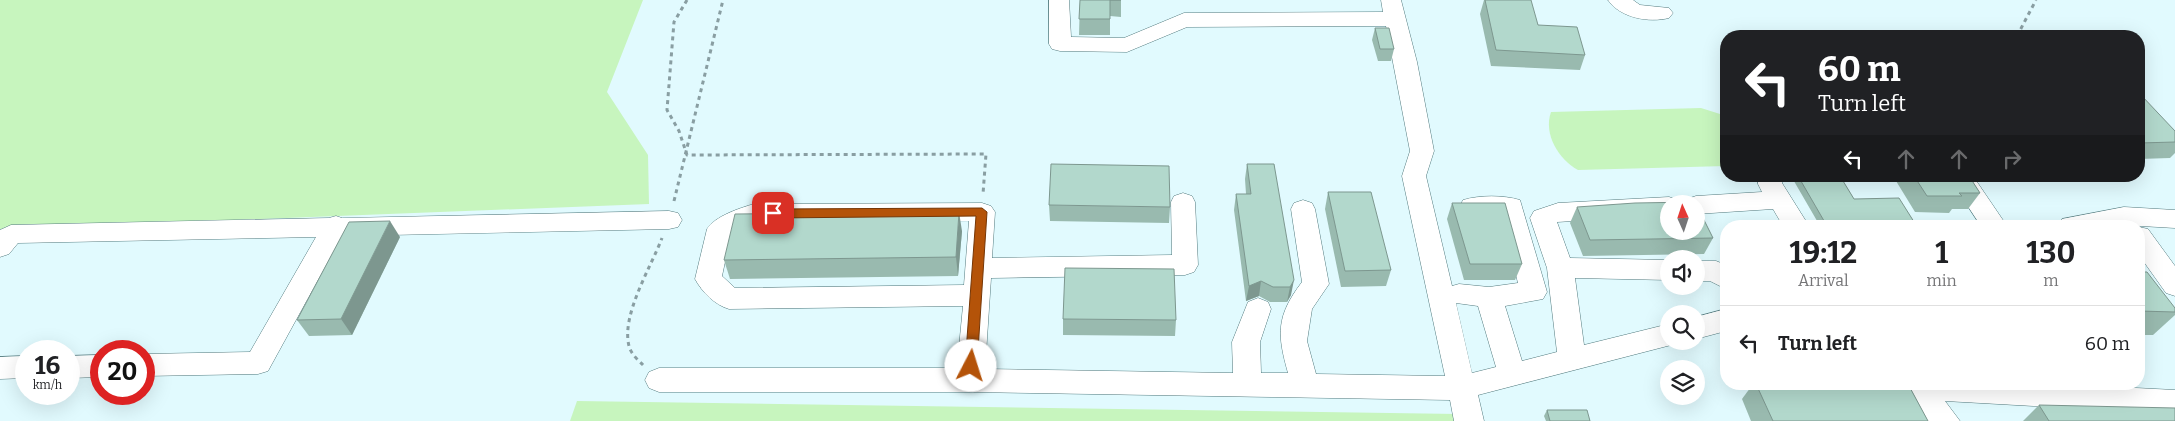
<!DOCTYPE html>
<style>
:root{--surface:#fff;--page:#f2f2f2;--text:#202124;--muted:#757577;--line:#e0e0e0}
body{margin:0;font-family:Bitter,serif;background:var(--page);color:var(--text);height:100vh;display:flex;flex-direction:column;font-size:19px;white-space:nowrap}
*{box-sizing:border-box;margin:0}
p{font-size:16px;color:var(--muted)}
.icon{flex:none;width:28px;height:28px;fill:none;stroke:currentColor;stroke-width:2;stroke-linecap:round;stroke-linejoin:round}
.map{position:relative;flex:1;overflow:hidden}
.side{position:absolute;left:1720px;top:220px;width:425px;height:170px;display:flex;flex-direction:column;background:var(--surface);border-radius:20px;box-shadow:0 5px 20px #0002}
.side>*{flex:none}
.top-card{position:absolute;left:1720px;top:30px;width:425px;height:152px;border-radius:20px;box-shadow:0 5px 20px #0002;background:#202124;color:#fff;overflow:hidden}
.needle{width:32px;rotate:357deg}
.tools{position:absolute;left:1660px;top:195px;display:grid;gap:10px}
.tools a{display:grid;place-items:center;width:45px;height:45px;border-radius:50%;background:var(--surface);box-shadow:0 5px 20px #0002;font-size:25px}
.speed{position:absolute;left:15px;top:340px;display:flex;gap:10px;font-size:25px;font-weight:700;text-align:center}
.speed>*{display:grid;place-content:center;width:65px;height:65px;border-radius:50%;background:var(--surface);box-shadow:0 5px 20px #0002;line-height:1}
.speed small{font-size:12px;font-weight:400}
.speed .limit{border:8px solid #d22;background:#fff;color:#111}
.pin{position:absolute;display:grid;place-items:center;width:42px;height:42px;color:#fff;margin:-21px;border-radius:10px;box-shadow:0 2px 8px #0006}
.me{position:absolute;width:55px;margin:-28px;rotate:5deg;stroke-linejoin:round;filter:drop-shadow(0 0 4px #0008)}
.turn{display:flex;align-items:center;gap:18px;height:105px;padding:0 15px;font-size:22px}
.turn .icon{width:65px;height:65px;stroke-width:2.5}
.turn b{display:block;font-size:35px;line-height:42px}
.lanes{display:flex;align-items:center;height:48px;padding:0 15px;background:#0003;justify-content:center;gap:25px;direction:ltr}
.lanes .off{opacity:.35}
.eta{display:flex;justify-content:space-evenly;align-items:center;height:85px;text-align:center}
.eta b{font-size:30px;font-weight:700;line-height:35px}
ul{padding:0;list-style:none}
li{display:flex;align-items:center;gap:15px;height:75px;padding:0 15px;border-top:1px solid var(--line)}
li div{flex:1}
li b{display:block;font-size:19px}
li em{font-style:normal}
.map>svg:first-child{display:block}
.green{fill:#c7f5be}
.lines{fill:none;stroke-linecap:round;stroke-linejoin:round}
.minor-casing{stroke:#537b7f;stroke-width:1}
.path{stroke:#899ea2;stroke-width:3;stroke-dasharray:4 4;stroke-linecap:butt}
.minor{fill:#fff;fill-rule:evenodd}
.wall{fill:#99baaf}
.shaded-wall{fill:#7d978f}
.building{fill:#b2d8cc;stroke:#7d978f}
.route{fill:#b45309;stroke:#753606}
</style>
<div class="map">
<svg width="2175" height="421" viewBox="0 0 2175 421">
<rect width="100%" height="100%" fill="#e1fafe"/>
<g class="green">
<path d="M0,0H643L607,92L648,155L649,204L0,229Z"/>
<path d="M1701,108L1720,114L1726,127V166L1578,170C1559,160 1543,134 1551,112Z"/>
<path d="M577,401L1458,414L1459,421H570Z"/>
</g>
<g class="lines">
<defs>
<g id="minor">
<path d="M1049,0H1069L1071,37L1124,38L1184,13L1383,12L1381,0H1401L1417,62L1434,151L1426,176L1452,286L1459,284L1489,287L1518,283L1501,215H1472L1463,212L1460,206L1463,200C1480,195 1503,195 1520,200L1547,292L1543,299L1505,306L1522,361L1557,352L1547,268L1530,218L1534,211L1558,203L1669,197L1678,200L1680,204H1669V215L1557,222L1570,258L1669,260V280L1575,278L1584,345L1669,324V341L1679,343L1478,395L1484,421H1454L1450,400L970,392H659L649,388L645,380L649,372L659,368H957L963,306L729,309C715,305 702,292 695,279L707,229C715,216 740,208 754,204L982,203L991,206L995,212L992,258L1172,255L1171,202L1174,196L1183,193L1192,196L1195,202L1198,265L1194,272L1185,275L991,278L985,369L1233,373L1232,342L1248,302L1258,298L1268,302L1271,309L1260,342L1261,373H1288C1277,334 1276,316 1302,282L1291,209L1294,203L1303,200L1312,203L1315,209L1329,284L1312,309L1307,341L1316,374L1445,376L1402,176L1410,151L1386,26L1187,27L1127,52L1060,51L1052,49L1049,44ZM969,221L964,285L735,288L722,276L731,234L757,222ZM1456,303L1478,306L1496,367L1472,373Z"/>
<path d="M1608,0H1633L1640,5L1669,8L1673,13L1669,18C1649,23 1620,18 1608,0Z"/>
<path d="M1758,176H1782V183L1809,226H1783L1773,209L1696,214V204H1684L1687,199L1696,196L1762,192L1758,184Z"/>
<path d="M1948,176H1973L2007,226H1981Z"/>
<path d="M2124,207L2175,210V228L2124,225L2058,226L2062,219Z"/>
<path d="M669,211L678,213L682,220L678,227L669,229L342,236L268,371L258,374L144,376V354L250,352L316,237L18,243L9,254L0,257V230L11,225L329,218L336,216L342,218Z"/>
<path d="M2139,227L2148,229L2175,266V296L2166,293L2139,255Z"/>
<path d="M1696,261H1716L1726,265V289L1710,281H1696Z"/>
<path d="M1726,309V331L1696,339V317Z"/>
<path d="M101,355V377L69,378V356Z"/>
<path d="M26,356V378L0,379V357Z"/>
<path d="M1864,384H2058L2175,390V414L1945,401L1960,421H1927L1909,400H1876L1866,396L1862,388Z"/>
</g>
</defs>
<use href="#minor" class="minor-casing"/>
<g class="path">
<path d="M687,0L674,22L667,110L679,131L687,155L986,154L983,194"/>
<path d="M2017,36L2036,0"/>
<path d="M674,201L723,0"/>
<path d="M643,365C638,360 631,354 629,346C621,315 651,267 662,238"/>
</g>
<use href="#minor" class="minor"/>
</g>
<g class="wall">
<path d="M1080,0H1121V17L1110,16V35H1079Z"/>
<path d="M1484,0H1518L1538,25L1585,55L1580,70L1491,66L1480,14Z"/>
<path d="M1375,28L1394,49L1391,61H1378L1372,40Z"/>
<path d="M2139,95L2175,131V153L2170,158L2139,159Z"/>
<path d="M1247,164H1274L1291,295L1287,302H1270L1259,296L1246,301L1234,210L1236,194H1246L1245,179Z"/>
<path d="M1791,176H1840L1854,199L1916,225L1915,226H1820Z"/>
<path d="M1893,176H1969L1980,193L1968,209H1952L1949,213L1915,212Z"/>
<path d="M1328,192L1391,270L1386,286L1341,287L1325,209Z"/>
<path d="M1452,203L1522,264L1515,280H1464L1447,219Z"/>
<path d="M1049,205L1170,207L1169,223L1050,221Z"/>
<path d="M1577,207L1713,238L1704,254L1583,256L1570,223Z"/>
<path d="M962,231L958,276L730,279L724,260Z"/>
<path d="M400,237L352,335L309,336L297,320Z"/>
<path d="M2139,272L2175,308V315L2153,335H2139Z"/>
<path d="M1063,319L1176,320L1175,336L1063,335Z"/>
<path d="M1753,384H1908L1928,421H1751L1742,399Z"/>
<path d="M2039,405L2175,421H2023Z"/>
<path d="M1547,410L1590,421H1546L1544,416Z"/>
</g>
<g class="shaded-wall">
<path d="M959,212L962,231L958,276L956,257Z"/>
<path d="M390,221L400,237L352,335L341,319Z"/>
<path d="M1294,280L1291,295L1287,302L1290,287Z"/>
<path d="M1261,281L1259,296L1246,301L1249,286Z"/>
</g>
<g class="building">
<path d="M1080,0H1121H1110V19H1079Z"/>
<path d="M1485,0H1531L1538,25L1577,27L1585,55L1496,50Z"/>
<path d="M1375,28H1389L1394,49H1380Z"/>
<path d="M2139,95H2141L2175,131V142L2139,143Z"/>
<path d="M1051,164L1169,166L1170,207L1049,205Z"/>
<path d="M1247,164H1274L1294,280L1290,287H1273L1261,281L1249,286L1236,194H1251Z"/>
<path d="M1798,176H1840L1854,199L1899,198L1916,225L1827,226Z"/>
<path d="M1914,176H1969L1980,193H1959L1962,196H1927Z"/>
<path d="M1328,192H1371L1391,270L1345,271Z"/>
<path d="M1695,202L1696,204H1669V231H1696V204L1713,238L1590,240L1577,207L1635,203Z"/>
<path d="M1452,203H1505L1522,264H1470Z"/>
<path d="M959,212L956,257L724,260L735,214Z"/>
<path d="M390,221L341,319L297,320L349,222Z"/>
<path d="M1065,268L1174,269L1176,320L1063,319Z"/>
<path d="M2139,272H2147L2175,308V312L2139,311Z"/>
<path d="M1756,384H1908L1928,421H1773Z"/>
<path d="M2039,405L2175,408V421H2049Z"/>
<path d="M1547,410H1587L1590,421H1550Z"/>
</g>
<path class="route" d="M982,208L987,212L977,366L971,371L965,366L976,216L773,218L767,213L773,209Z"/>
</svg>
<div class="tools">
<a><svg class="needle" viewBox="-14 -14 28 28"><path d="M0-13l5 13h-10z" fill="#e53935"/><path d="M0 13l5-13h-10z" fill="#757577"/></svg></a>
<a><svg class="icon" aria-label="sound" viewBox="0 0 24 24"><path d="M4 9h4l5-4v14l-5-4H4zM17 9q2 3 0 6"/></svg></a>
<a><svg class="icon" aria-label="search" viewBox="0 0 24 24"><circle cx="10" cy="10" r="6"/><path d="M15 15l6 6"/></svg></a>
<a><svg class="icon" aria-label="layers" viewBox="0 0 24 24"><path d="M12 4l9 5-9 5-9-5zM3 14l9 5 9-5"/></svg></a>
</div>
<div class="speed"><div>16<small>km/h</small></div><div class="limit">20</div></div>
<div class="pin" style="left:773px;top:213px;background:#d93025"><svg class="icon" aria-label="arrive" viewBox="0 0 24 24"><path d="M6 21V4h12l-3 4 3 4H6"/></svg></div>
<svg class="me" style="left:971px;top:366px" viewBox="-20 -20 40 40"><circle r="19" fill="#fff"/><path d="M0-13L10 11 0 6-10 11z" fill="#b45309"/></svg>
<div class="top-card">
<div class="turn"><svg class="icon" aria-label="left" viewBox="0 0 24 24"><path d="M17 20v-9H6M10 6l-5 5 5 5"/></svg><div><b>60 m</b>Turn left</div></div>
<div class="lanes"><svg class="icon" aria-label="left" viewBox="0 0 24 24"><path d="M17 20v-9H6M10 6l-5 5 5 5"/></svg><svg class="icon off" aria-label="ahead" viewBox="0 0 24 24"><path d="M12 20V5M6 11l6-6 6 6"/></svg><svg class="icon off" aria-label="ahead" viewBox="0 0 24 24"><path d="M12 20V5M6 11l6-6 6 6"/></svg><svg class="icon off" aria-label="right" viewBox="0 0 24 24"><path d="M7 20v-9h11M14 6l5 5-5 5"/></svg></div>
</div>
<section class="side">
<div class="eta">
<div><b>19:12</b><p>Arrival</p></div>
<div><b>1</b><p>min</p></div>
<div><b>130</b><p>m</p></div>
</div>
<ul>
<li><svg class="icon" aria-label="left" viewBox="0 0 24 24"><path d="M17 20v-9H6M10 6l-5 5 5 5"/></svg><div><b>Turn left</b></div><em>60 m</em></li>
</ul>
</section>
</div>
